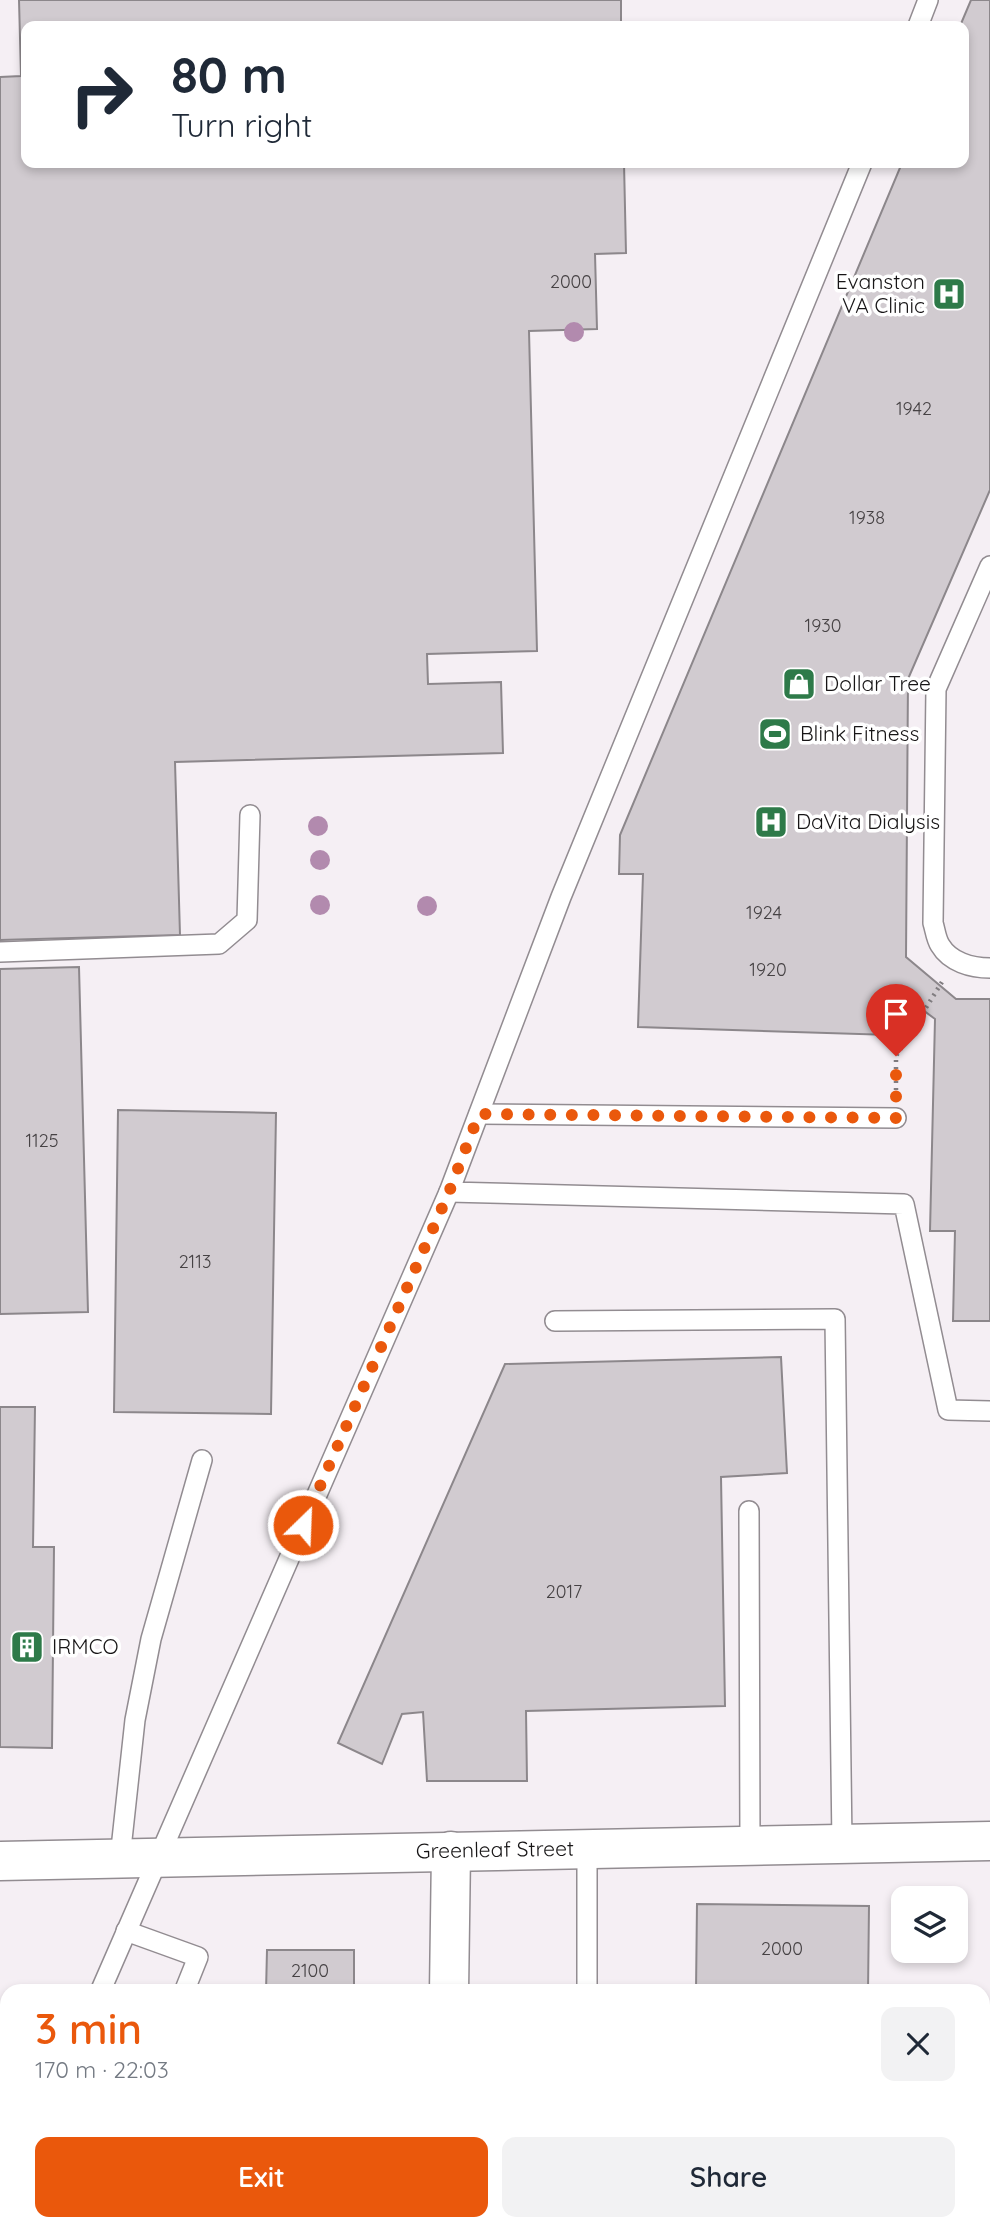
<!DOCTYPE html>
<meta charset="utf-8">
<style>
:root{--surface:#fff;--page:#f2f2f3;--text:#1f2937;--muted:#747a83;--accent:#ea580c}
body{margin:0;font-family:Quicksand,sans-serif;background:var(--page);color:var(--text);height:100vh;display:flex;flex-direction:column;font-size:26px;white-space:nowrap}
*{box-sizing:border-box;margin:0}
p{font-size:23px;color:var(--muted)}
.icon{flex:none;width:38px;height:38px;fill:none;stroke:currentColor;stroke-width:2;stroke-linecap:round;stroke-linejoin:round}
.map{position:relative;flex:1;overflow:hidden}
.details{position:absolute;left:0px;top:1984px;width:990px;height:247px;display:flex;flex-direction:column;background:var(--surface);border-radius:21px 21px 0 0;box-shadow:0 4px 10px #0003}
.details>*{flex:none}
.hud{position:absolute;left:21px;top:21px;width:948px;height:147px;border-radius:14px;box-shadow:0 4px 10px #0003;background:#fff;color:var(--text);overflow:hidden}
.controls{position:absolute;left:891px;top:1886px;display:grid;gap:14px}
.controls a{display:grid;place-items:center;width:77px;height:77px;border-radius:14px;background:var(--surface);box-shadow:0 4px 10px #0003;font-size:35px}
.pin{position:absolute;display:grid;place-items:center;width:60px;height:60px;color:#fff;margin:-72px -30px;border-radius:50% 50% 50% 0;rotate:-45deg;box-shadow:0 0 7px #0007}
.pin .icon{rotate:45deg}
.me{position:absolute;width:77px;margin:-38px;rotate:24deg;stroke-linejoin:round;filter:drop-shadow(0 0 5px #0008)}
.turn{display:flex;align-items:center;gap:24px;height:147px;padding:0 35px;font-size:32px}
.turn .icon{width:91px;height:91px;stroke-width:2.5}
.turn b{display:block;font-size:49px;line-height:60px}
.round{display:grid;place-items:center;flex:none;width:74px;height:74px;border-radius:14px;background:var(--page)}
.headline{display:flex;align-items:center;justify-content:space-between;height:119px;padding:0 35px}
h1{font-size:42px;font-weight:600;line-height:52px;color:var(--accent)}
.primary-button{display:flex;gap:14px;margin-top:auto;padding:14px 35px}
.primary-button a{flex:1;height:80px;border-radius:14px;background:var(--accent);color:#fff;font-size:28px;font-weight:600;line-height:80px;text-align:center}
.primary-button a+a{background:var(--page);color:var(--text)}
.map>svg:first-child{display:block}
.building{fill:#d1cbd0;stroke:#8c878b;stroke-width:2}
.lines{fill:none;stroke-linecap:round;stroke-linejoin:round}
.lane-casing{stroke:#928c91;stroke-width:22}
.street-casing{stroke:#928c91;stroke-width:41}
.path{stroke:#817d80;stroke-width:4.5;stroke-dasharray:2 5;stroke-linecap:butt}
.lane{stroke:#fff;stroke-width:19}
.street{stroke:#fff;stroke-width:38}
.tree{fill:#b28aae}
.route{stroke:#ea580c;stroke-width:12;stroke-dasharray:0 21.6}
.labels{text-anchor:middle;stroke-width:7;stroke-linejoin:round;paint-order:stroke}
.number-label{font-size:18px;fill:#464244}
.poi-label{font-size:21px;fill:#171516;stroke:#fff;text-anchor:start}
.street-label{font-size:21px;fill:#171516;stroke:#fff}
</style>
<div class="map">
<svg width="990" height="2230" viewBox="0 0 990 2230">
<rect width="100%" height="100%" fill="#f5eff4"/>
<g class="building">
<path d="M19,0H621V26H26V163H624L626,253L595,254L597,329L529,331L537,651L427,654L428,684L501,682L503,753L175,762L180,935L0,940V77L21,76Z"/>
<path d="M971,0H990V490L908,679L906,957L956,999H990V1321H953L955,1231H930L935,1019L892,987L891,1035L638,1027L643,874H619L620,835L902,163H964V26H960Z"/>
<path d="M79,967L88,1312L0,1314V969Z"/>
<path d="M118,1110L276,1113L271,1414L114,1412Z"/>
<path d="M781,1357L787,1473L721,1477L725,1706L526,1711L527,1781H427L423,1712L402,1714L382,1764L338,1743L505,1364Z"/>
<path d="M0,1407H35L33,1547H54L52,1748L0,1747Z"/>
<path d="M697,1904L869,1906L868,1992H684L696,1991Z"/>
<path d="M267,1950H354V1992H266Z"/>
<rect x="210" y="2224" width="167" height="6"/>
<rect x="681" y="2224" width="149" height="6"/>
</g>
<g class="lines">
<defs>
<g id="lane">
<path d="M918,26L928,0"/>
<path d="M862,163L561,897L449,1192L904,1204L948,1410L990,1411"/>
<path d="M990,566L936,689L933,923C935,929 936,939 940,945C950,962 971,968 990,968"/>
<path d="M0,952L219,944L247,920L250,815"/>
<path d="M479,1114L896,1118"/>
<path d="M555,1321L835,1319L842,1844"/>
<path d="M749,1511L750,1846"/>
<path d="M120,1858L135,1720L151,1639L202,1460"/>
<path d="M126,1931L198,1957L184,1992"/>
<path d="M100,1992L449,1192"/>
<path d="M587,1992V1849"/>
<path d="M0,2228L7,2212"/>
<path d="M92,2230L94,2224"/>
<path d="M586,2230V2224"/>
</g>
<g id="street">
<path d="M0,1861L990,1841"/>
<path d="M449,1992L451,1851"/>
<path d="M445,2230V2224"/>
</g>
</defs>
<use href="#lane" class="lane-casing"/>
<use href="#street" class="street-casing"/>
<path class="path" d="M896,1090V1056L942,982"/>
<use href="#lane" class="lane"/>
<use href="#street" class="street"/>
</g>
<g class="tree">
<circle cx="574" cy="332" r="10"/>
<circle cx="318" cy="826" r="10"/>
<circle cx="320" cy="860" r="10"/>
<circle cx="320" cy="905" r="10"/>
<circle cx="427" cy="906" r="10"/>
</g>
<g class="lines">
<path class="route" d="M303,1525L449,1192L479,1114L896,1118V1056"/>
</g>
<defs>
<symbol id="hospital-square" viewBox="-11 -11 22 22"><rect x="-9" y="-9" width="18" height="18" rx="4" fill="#2e7a49" stroke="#fff"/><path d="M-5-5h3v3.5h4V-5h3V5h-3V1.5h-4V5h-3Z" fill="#fff"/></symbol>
<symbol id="shop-square" viewBox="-11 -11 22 22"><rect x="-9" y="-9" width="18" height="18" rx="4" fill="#2e7a49" stroke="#fff"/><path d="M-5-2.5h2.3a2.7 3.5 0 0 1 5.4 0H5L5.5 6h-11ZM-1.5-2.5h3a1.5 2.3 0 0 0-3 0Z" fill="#fff"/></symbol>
<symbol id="stadium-square" viewBox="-11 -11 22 22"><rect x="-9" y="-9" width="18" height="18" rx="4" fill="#2e7a49" stroke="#fff"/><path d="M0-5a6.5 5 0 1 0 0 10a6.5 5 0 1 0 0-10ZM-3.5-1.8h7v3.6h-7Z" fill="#fff"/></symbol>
<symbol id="building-square" viewBox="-11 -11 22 22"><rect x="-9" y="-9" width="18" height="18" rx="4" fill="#2e7a49" stroke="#fff"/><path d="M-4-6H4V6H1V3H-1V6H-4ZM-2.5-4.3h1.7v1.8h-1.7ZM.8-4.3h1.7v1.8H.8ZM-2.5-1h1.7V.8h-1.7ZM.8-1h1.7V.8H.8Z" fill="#fff"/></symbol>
</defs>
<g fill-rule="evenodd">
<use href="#hospital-square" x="930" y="275" width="38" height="38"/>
<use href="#shop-square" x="780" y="665" width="38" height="38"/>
<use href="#stadium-square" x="756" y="715" width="38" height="38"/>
<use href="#hospital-square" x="752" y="803" width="38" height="38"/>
<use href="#building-square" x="8" y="1628" width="38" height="38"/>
</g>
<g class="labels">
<g class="number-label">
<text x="571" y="288">2000</text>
<text x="914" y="415">1942</text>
<text x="867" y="524">1938</text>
<text x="823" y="632">1930</text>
<text x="764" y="919">1924</text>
<text x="768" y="976">1920</text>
<text x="42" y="1147">1125</text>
<text x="195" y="1268">2113</text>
<text x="564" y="1598">2017</text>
<text x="782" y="1955">2000</text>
<text x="310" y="1977">2100</text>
</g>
<g class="poi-label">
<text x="925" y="289" text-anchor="end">Evanston<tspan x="925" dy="24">VA Clinic</tspan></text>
<text x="824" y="691">Dollar Tree</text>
<text x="800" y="741">Blink Fitness</text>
<text x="796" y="829">DaVita Dialysis</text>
<text x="52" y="1654">IRMCO</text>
</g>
<g class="street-label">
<text transform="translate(495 1850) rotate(-1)" y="7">Greenleaf Street</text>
</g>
</g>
</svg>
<div class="controls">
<a><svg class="icon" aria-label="layers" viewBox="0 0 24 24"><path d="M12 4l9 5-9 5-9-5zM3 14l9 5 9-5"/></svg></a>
</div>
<div class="pin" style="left:896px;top:1056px;background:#d93025"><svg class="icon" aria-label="arrive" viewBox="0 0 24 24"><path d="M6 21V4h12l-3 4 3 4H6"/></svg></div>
<svg class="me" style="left:303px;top:1525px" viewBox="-20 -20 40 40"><circle r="17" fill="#ea580c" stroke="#fff" stroke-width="3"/><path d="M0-11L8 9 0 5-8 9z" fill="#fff"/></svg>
<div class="hud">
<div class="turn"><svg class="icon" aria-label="right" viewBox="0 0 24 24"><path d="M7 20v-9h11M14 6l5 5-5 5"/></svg><div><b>80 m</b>Turn right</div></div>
</div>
<section class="details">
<div class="headline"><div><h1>3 min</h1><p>170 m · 22:03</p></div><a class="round"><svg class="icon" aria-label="close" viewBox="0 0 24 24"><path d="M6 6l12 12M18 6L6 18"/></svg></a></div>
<div class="primary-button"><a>Exit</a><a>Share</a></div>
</section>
</div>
